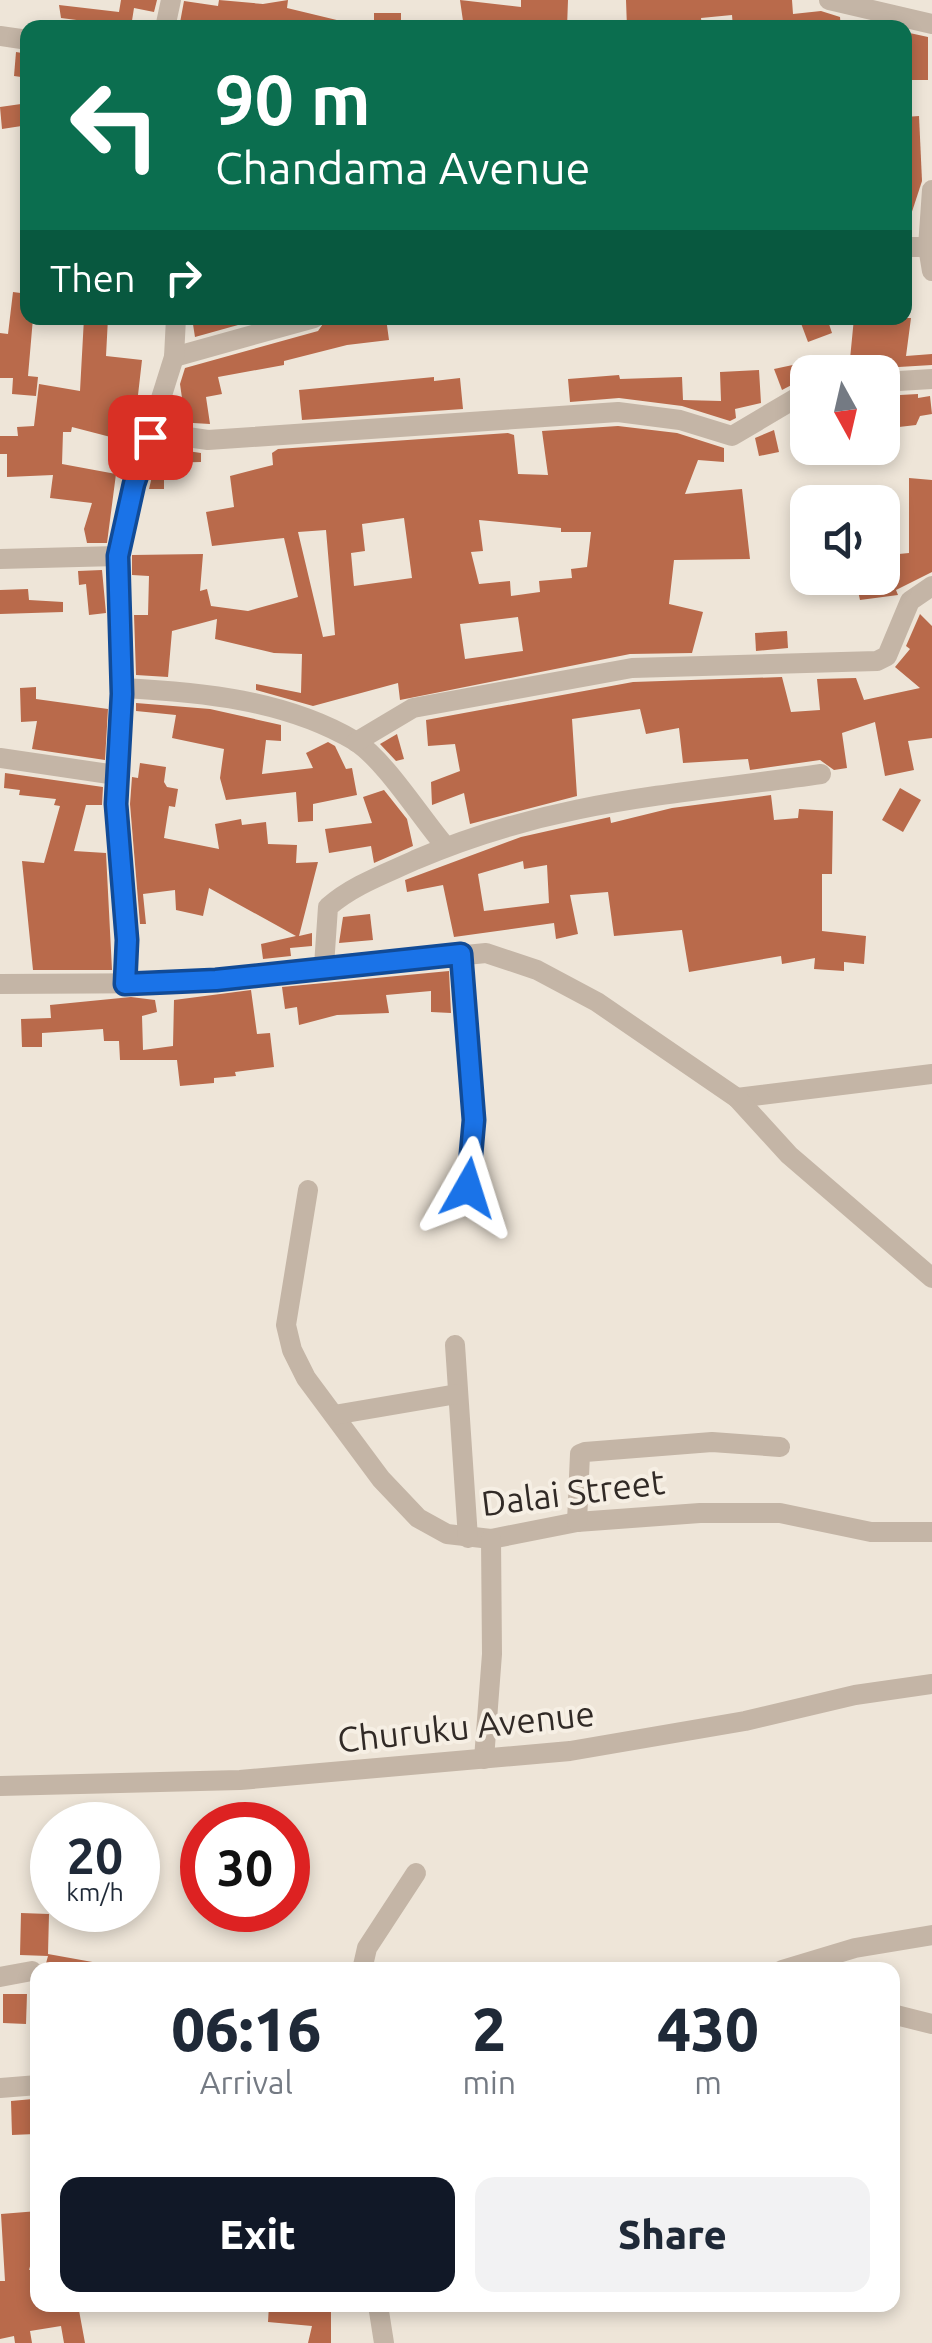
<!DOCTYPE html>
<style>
:root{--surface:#fff;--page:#f2f2f3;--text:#1f2937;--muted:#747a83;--accent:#111827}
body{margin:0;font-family:Ubuntu,sans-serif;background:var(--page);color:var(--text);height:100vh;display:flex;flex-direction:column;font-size:38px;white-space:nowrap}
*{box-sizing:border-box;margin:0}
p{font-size:32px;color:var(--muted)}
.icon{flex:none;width:55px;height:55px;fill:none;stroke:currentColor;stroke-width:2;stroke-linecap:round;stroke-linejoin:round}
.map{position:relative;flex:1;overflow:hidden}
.sheet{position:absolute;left:30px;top:1962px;width:870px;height:350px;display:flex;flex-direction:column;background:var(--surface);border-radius:20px;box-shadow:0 5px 15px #0003}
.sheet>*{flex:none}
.top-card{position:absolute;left:20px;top:20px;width:892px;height:305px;border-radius:20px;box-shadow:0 5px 15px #0003;background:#0b6e4f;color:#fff;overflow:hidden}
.needle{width:65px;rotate:172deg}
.controls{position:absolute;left:790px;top:355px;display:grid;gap:20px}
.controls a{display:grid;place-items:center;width:110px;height:110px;border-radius:20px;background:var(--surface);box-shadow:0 5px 15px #0003;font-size:50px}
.speed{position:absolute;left:30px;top:1802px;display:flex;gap:20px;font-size:50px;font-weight:700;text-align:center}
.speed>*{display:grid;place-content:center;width:130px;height:130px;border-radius:50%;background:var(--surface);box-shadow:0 5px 15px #0003;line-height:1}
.speed small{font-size:25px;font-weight:400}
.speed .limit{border:15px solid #d22;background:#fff;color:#111}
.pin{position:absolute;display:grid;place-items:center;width:85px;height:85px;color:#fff;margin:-42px;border-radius:20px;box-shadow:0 5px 15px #0006}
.me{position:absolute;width:110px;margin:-55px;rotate:6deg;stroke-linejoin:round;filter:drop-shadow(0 0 8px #0008)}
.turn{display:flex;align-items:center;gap:35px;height:210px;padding:0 30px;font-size:45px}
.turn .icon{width:130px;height:130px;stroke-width:2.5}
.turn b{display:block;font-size:70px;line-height:85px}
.then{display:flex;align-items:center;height:95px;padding:0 30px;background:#0003;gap:20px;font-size:38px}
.eta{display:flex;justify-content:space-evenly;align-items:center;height:170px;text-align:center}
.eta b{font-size:60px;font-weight:800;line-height:70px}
.button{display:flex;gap:20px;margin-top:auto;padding:20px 30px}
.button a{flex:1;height:115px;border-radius:20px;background:var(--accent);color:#fff;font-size:40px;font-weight:800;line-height:115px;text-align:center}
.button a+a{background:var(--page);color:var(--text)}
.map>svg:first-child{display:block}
.building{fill:#b96a4b;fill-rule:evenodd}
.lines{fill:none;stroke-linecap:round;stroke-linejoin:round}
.minor{stroke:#c4b5a6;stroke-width:20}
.route-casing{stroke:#114b97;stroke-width:25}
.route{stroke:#1a73e8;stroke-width:18}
.labels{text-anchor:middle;stroke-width:8;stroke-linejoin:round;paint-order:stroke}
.street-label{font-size:35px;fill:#312a26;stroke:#f6efe4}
</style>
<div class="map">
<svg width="932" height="2343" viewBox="0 0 932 2343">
<rect width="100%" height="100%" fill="#eee5d8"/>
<g class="building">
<path d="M121,0H157L154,12L134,8L131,27L61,18L59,5L119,12Z"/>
<path d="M219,0L263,4L288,0L287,8L345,22L344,28H179L184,1L218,6Z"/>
<path d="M460,0L521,7V0H568L567,28H464Z"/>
<path d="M626,0H792L793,14L821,11L840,17L841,28H733L732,15L701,18L702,28H627Z"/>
<rect x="374" y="13" width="27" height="15"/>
<path d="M905,32L928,37V80H905Z"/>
<path d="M16,52L28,54V78L14,76Z"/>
<path d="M28,103V125L2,129L0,107Z"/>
<path d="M919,116L922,181L907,227L905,117Z"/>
<path d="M13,292L28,294V318H33L28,376L38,377L36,396L12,394L13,378H0V333L8,334Z"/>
<path d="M84,318H108L106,356L142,360L134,430L126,441L72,427L71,432H63L62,464L116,474L107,543H87L84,529L92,503L50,498L53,475L7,477V454H0V436H18L17,427L34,426L39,384L80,391Z"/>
<path d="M192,318L237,319L238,325L195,337Z"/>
<path d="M327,318H386L389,340L347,345L284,361V365L218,377L222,394L206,397L210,424L176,422L173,407L183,405L180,384L185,368L318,331Z"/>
<path d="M799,318H827L832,333L808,342Z"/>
<path d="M854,318H911L906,356L932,354V365L882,368V363L850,359Z"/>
<path d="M802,363L805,378L782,390L774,369Z"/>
<path d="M759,370L761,403L735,409L736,418L730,421L682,406L619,398L570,402L568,379L619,375L620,379L682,377L683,400L721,401L720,372Z"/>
<path d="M434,377V381L460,378L463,409L302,420L299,390Z"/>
<path d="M918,394V398L930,396L932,414L920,416L916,425L882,429V396Z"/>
<path d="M618,426L677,433L724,448V462L698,460L685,494L742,489L750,559L674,560L669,604L703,612L692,653L630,654L400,700L398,683L313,706L256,690V684L301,693L302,654L274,653L215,639L217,619L172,631L168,677L136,675L134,615H148L149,576L132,575V555L203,554L200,591L207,589L211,606L248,611L298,597L284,538L212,546L206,512L234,507L230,476L273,465L272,453L278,449L508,433L514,435L518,474L548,475L542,431ZM404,518L412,578L354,586L351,553L365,551L362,524ZM479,520L561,528V532H591L587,567L571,569L572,578L539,581L540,592L511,596L510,581L479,584L471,552L483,551ZM326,530L335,635L323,637L298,532ZM518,617L523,651L465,659L460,624Z"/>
<path d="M774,430L779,452L759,456L755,438Z"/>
<path d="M160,447L201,453V462L160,463Z"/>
<path d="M154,468H164V489H149Z"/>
<path d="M909,478L932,480V572L896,590L898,595L860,600L855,578H882V566L900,561L899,554L909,553Z"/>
<path d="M102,570L106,613L89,615L86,584L79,585L78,571Z"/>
<path d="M28,589L29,600L63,602V612L0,614V590Z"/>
<path d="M920,614L932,626V738L908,741L914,770L885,776L875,722L842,733L847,768L834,770L820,760L750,770L748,759L683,763L679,728L646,734L640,709L572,719L577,796L470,824L464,793L432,805L431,782L460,771L455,744L428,746L426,720L633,682L782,677L791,712L820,710L817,679L856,678L864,700L920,688L895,667L910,649L906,646Z"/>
<path d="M787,631L788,648L756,651L755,633Z"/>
<path d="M36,687V699L108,709L105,760L32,749L37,721L21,722L20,688Z"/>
<path d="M136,703L210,709L281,725V741L266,740L262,774L313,768L306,753L328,742L335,746L346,769L352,768L357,795L313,804V821L298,822L296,792L226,800L220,778L224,749L172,738L176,715L136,711Z"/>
<path d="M397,734L404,759L396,761L380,744Z"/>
<path d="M140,763L166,767L164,782L167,787L178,789L175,807L169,806L164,838L219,849L215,824L241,819L242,825L266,822L268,844L297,845L296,863L318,862L299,936L312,933V946L290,948L291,956L263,959L261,944L296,936L209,888L203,916L176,910L175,890L143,894L146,924H140L130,804L132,777L138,778Z"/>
<path d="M5,773L103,787L102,805H86L74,851L106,853L112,970H33L22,861L44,863L60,806L54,805L56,799L19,795L20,790L4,788Z"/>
<path d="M900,788L921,800L903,832L882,820Z"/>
<path d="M384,790L407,819L413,846L374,863L371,846L329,853L325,829L372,823L363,797Z"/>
<path d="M771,795L774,820L798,818L799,809L833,811L832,874H822V931L866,936L864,964L844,962V971L814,969L815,958L782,964L781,956L689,972L682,930L614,936L608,892L570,895L578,934L556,939L554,923L454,937L443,885L407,892L405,880L521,837L610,817L611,823L672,808ZM523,861L524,869L547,865L549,903L484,911L478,874Z"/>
<path d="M370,914L373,940L339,943L343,917Z"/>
<path d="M449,971L451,1013L431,1012V991L386,995L389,1013L337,1015L299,1025L297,1007L285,1009L282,987Z"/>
<path d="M251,990L257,1034L270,1033L274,1067L235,1072L236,1076L214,1078V1083L180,1086L177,1060H120L119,1041H104L103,1029L42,1033V1047H22L21,1019L51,1018L50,1005L131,997L155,1000L157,1012L142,1016L143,1050L173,1046L174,1000Z"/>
<path d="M21,1913L49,1914L48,1954L98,1963L97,1970L45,1967L48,1956L20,1955Z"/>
<path d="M3,1994H27L26,2024L3,2023Z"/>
<path d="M33,2099L35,2134L12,2135L11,2101Z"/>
<path d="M38,2211V2237L29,2270L38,2269V2305H78L85,2343H64L61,2326L30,2331L32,2343H15L14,2336L0,2339V2281H5L1,2214Z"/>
<path d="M269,2305H331V2343H308L312,2326L268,2322Z"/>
</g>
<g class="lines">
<g class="minor">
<path d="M829,0L932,24"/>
<path d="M165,28L171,0"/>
<path d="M0,36L28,40"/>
<path d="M932,190L928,247L932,271"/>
<path d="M905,247H928"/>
<path d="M174,357L314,318"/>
<path d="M882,382L932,379"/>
<path d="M152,432L208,440L618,412L680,420L732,436L808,391"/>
<path d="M0,559L118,556"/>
<path d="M122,688C201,692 286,700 355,741C385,760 421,818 446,847"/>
<path d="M356,742L413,708L632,668L877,661L887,656L910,601L932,586"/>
<path d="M0,758L116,775"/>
<path d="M461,953L474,1120L468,1188"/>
<path d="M324,966L328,907C353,885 385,874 415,860C555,800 674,795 821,774"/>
<path d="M0,984L184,983L486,953L537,970L597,1002L737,1098L932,1074"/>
<path d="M125,985L127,940L116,804L123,694L118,556L134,484L174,357L176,318"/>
<path d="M737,1098L789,1155L932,1278"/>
<path d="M308,1190L286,1325L292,1350L306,1378L381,1479L418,1518L447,1534L491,1539L577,1522L700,1513H780L871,1532H932"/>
<path d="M455,1345L468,1538"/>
<path d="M334,1415L457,1394"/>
<path d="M577,1522L580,1454L585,1452L712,1442L780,1447"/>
<path d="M484,1759L492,1654L491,1539"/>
<path d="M0,1786L240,1780L570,1751L745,1721L855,1695L932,1684"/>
<path d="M362,1970L367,1948L416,1873"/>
<path d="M782,1970L855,1948L932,1935"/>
<path d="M0,1977L32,1971"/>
<path d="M892,2014L932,2024"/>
<path d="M0,2088L38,2085"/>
<path d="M378,2305L384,2343"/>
</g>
</g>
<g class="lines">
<defs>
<path id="route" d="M150,437L134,484L118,556L122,694L116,804L127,940L125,984L216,980L461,954L474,1120L468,1188"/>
</defs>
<use href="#route" class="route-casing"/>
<use href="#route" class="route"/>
</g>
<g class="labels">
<g class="street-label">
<text transform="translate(573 1493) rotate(-7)" y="12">Dalai Street</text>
<text transform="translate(466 1727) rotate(-6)" y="12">Churuku Avenue</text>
</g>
</g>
</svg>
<div class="controls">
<a><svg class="needle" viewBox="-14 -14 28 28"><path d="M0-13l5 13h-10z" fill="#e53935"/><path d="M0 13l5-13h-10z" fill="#747a83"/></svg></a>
<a><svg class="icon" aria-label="sound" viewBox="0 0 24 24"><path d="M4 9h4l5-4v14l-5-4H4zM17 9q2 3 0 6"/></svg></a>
</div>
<div class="speed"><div>20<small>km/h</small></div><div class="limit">30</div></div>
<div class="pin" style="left:150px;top:437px;background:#d93025"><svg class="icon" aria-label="arrive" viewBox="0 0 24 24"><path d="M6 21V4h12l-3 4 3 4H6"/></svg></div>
<svg class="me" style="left:468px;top:1188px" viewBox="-20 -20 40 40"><path d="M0-17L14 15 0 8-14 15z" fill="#1a73e8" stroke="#fff" stroke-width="4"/></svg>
<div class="top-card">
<div class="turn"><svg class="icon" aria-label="left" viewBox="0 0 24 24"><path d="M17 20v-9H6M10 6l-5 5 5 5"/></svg><div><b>90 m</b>Chandama Avenue</div></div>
<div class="then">Then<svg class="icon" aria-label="right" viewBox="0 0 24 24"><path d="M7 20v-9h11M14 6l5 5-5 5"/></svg></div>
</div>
<section class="sheet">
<div class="eta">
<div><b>06:16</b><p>Arrival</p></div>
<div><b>2</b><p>min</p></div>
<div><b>430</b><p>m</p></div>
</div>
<div class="button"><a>Exit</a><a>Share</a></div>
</section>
</div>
